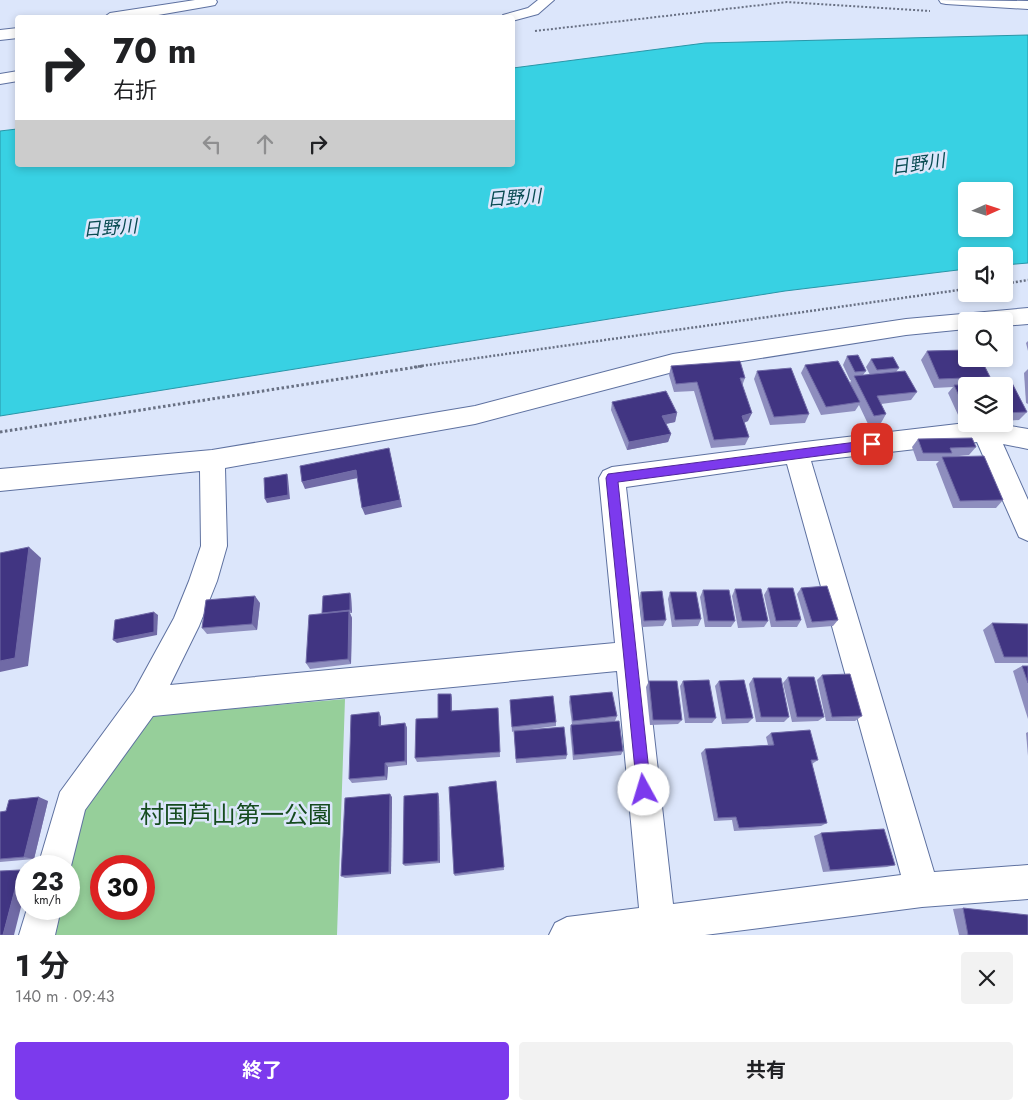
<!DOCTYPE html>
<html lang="ja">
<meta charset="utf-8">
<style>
:root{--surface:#fff;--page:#f2f2f2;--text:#202124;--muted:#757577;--accent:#7c3aed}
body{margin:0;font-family:Jost,"Noto Sans JP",sans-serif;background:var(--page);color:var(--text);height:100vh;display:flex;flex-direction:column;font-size:19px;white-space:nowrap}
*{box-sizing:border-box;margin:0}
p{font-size:16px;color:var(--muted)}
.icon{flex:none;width:28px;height:28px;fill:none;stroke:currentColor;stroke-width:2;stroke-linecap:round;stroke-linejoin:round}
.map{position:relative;height:935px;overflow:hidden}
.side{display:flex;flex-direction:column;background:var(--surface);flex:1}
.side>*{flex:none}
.top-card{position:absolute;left:15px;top:15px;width:500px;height:152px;border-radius:5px;box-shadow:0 2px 8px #0003;background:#fff;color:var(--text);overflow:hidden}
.needle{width:32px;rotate:87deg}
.fabs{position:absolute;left:958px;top:182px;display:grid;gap:10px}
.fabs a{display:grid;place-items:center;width:55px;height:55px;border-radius:5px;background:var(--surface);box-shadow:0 2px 8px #0003;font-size:25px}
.speed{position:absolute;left:15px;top:855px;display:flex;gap:10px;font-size:25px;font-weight:700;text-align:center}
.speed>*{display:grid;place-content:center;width:65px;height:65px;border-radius:50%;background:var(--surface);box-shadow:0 2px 8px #0003;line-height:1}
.speed small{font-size:12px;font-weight:400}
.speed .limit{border:8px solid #d22;background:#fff;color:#111}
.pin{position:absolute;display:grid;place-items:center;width:42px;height:42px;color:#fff;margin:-21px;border-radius:10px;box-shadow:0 2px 8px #0006}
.me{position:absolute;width:55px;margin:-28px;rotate:354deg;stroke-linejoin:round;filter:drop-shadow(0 0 4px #0008)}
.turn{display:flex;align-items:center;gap:18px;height:105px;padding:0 15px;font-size:22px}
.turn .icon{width:65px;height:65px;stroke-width:2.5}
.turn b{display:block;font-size:35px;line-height:42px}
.lanes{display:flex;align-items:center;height:48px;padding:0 15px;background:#0003;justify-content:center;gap:25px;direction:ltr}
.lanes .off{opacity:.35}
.round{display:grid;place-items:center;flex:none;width:52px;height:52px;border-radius:5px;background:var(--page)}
.head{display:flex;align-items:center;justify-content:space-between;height:85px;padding:0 15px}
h1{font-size:30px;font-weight:700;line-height:38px}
.cta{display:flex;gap:10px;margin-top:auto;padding:10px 15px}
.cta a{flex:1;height:58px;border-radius:5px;background:var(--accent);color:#fff;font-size:20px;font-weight:700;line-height:58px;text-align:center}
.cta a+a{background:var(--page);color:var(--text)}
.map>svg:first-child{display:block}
.green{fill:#96cf9a;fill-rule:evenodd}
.water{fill:#38d1e3;stroke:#2996a8;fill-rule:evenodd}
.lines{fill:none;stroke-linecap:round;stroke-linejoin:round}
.minor-casing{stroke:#5e71a0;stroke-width:2}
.path-far2{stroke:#687083;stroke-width:2;stroke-dasharray:2 2;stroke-linecap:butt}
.path-far1{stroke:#687083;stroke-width:2.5;stroke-dasharray:2 2;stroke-linecap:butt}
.path{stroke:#687083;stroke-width:3;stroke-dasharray:2.5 2.5;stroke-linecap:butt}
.minor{fill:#fff;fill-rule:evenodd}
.wall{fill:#8e8ebe}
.shaded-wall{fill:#706aa6}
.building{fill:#413582;stroke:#706aa6}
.route{fill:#7c3aed;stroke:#51269a}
.labels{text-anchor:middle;stroke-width:5;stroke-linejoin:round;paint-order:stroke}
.far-water-label{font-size:18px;font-style:italic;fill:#084b52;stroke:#dce6fb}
.near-park-label{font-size:24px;fill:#154b1e;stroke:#dce6fb}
</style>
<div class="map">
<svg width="1028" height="935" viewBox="0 0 1028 935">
<rect width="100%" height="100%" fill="#dce6fb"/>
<path class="green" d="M345,699L337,935H53L59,909H69L68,866L80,815L151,716ZM101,866H144V909H101Z"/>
<path class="water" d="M1028,35V263L1004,265V256H966V269L785,291L0,416V131L17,129L18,165H512L513,68L705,43ZM966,191H1004V229H966Z"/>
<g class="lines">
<defs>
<g id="minor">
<path d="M195,0H216L217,2L215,5L210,6L141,18H103L110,13Z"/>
<path d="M538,0H554L538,14L512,21V18H501L503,15L528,8Z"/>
<path d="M939,0L1028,1V9L946,4L941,3Z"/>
<path d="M18,28V38L0,40V30Z"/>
<path d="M18,71V81L0,84V74Z"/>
<path d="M1028,308V324L1004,326V321H966V329L906,335L673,372L475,424L225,468L227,546L217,581L199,626L170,685L615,643L599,478L603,471L612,467L796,443L966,423L998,424L1028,429V449L1003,444L1028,500V541L1019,537L977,442L811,461L934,872L1028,865V899L922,907L705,935H549L555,923L567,917L639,908L617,671L153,716L85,810L69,874V866H38L60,792L134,691L174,618L189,581L201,546L200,471L0,491V469L212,450L475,406L673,354L712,348L906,319ZM787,464L901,875L673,904L626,487Z"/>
<path d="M27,909H61L55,935H19Z"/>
</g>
</defs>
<use href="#minor" class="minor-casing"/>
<path class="path-far2" d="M535,31L787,2L930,11"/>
<g class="path-far1">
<path d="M1004,284L1028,280"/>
<path d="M414,367L966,289"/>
</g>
<path class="path" d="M0,432L423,366"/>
<use href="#minor" class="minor"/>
</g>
<g class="wall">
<path d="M1028,341V351L1026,343Z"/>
<path d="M966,350V359H981L990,377L985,384L1012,383L1027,412L1019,420L1004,421V386H966V417H959L948,393L953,387L934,388L921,360L927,351Z"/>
<path d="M847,356L866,371L863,375H870L866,367L871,359L899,368L896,372L917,392L911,400L881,404L886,414L881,423L868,424L859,405L855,411L821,415L801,373L805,365L850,383L851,380H850L843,365Z"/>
<path d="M671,366L745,378L742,386L748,421L744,423L749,437L745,445L711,448L694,391L674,392L669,375Z"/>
<path d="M1028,369V404L1026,403L1024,373Z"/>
<path d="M757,371L809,414L805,423L770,425L754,379Z"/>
<path d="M612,402L677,413L675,422L666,424L671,434L668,442L627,450L611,410Z"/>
<path d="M918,439L976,447L969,455L949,457L1003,500L996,508H953L936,464L939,461H917L912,447Z"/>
<path d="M768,588L801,620L797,627H771L764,595Z"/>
<path d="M801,588L838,620L833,626L807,628L797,594Z"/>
<path d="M735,589L768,621L764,627L738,628L732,596Z"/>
<path d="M703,590L735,621L731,627H705L700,597Z"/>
<path d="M641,592L666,620L663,626L642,627L639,599Z"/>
<path d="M670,592L701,619L698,626L672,627L668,599Z"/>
<path d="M350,593L351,596L352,613H350L352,618L351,664L310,669L306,663L322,614Z"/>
<path d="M260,603L257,630L207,634L202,628Z"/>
<path d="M992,623L1028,624V663H995L983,630Z"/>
<path d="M1022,666H1028V719L1013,671Z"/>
<path d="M822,675L862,716L855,721H826L817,680Z"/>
<path d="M788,677L824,717L818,721L792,722L783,683Z"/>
<path d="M753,678L789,717L784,722H756L749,684Z"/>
<path d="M649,681L682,720L678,724L650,725L646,687Z"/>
<path d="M683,681L716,718L712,723H685L680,686Z"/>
<path d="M719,681L753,718L748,723L722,724L715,686Z"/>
<path d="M451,694L452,699V711L498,708L500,757L417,762L415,758Z"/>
<path d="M570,696L617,716L615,721L597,723L623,751L621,755L573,760L570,729L571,725L572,724L569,702Z"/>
<path d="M510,700L556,722V726L524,730L567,755L566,759L516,763L514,731L512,732Z"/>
<path d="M381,717V725L405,723L407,728V765L388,767L387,780L352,783L349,779Z"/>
<path d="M1028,732V756L1026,733Z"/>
<path d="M771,733L818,760L812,764L827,823L821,826L734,831L732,820L714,821L701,753L705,749L768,745L766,737Z"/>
<path d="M496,781L504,870L455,876L454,874Z"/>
<path d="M392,797L391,874L345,878L341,876Z"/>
<path d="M439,797L440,863L405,866L403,864Z"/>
<path d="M48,801L34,859L0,862V812L6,811Z"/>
<path d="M821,833L895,865L887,867L823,872L814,836Z"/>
<path d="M963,908L1028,935H959L953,909Z"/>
</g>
<g class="shaded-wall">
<path d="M677,413L675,422L660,425L662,416Z"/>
<path d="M752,413L748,421L739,424L742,416Z"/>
<path d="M671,434L668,442L627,450L629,442Z"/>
<path d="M389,448L402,507L365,515L362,508Z"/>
<path d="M356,470L358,478L305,489L302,482Z"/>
<path d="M287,474L288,478L290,499L267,503L265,499Z"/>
<path d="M29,547L41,558L28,666L0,672V661Z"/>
<path d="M350,593L351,596L352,613L350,610Z"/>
<path d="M255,596L260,603L257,630L252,624Z"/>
<path d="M349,611L352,618L351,664L348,659Z"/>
<path d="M154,612L158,615L157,635L117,643L113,640Z"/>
<path d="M451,694L452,699V716L451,711Z"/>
<path d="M379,712L381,717V730L379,726Z"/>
<path d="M405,723L407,728V765L405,761Z"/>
<path d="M385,763L388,767L387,780L385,776Z"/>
<path d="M438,793L439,797L440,863L438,861Z"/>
<path d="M390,794L392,797L391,874L389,872Z"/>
<path d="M39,797L48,801L34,859L24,857Z"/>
<path d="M20,870L26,872V887L14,935H3Z"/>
</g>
<g class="building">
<path d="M966,350V359H981L990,377L939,379L927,351Z"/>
<path d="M858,355L866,371L855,372L847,356Z"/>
<path d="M893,357L899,368L877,370L871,359Z"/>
<path d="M740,361L745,378H740L752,413L742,416L749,437L714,440L697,382L676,384L671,366Z"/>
<path d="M838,361L860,402L826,407L805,365Z"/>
<path d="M791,368L809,414L774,417L757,371Z"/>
<path d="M905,371L917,392L877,396L886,414L874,416L854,376Z"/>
<path d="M1012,383L1027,412L1004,413V386H966V409H965L954,385Z"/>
<path d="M666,391L677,413L662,416L671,434L629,442L612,402Z"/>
<path d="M972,438L976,447L950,448L952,453H923L918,439Z"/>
<path d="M389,448L400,500L362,508L356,470L302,482L300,466Z"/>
<path d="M984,456L1003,500L960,501L942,457Z"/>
<path d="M287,474L288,495L265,499L264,478Z"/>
<path d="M29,547L15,658L0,661V553Z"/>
<path d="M827,586L838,620L812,622L801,588Z"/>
<path d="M768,588H793L801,620L776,621Z"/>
<path d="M735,589H761L768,621H742Z"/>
<path d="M703,590H729L735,621H708Z"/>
<path d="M662,591L666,620L644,621L641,592Z"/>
<path d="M670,592H696L701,619L675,620Z"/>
<path d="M350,593V610L322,613L323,596Z"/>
<path d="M255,596L252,624L202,628L206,600Z"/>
<path d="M349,611L348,659L306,663L309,615Z"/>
<path d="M154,612V632L113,640L115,620Z"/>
<path d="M992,623L1028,624V657H1004Z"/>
<path d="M1022,666H1028V683Z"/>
<path d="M850,674L862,716L832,717L822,675Z"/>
<path d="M788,677H814L824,717H797Z"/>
<path d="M753,678H781L789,717H761Z"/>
<path d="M709,680L716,718H689L683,681Z"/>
<path d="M744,680L753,718L726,719L719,681Z"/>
<path d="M649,681H677L682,720H653Z"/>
<path d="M612,692L617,716L573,721L570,696Z"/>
<path d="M438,694H451V711L498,708L500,752L415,758L416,719L438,718Z"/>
<path d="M553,696L556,722L512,727L510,700Z"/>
<path d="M379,712V726L405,723V761L385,763V776L349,779L351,715Z"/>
<path d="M619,721L623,751L574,755L571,725Z"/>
<path d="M564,727L567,755L516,759L514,731Z"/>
<path d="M810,730L818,760H811L827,823L739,828L736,817L718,818L705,749L774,745L771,733Z"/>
<path d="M496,781L504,867L454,874L449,787Z"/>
<path d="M438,793V861L403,864L404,796Z"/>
<path d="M390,794L389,872L341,876L345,798Z"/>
<path d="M39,797L24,857L0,859V812L6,811L9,800Z"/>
<path d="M884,829L895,865L830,870L821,833Z"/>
<path d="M20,870L3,935H0V871Z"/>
<path d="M963,908L1028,915V935H968Z"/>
</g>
<path class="route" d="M872,440L877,444L872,449L618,482L651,790L649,795L644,797L639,795L637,790L606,478L608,474Z"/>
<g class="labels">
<g class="far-water-label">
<text transform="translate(918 164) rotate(-8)" y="6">日野川</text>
<text transform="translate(514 198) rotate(-4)" y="6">日野川</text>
<text transform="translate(110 228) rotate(-4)" y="6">日野川</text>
</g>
<g class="near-park-label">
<text x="236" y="823">村国芦山第一公園</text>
</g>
</g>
</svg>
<div class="fabs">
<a><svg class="needle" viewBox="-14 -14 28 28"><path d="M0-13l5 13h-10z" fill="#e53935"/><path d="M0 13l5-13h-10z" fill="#757577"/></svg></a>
<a><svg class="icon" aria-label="sound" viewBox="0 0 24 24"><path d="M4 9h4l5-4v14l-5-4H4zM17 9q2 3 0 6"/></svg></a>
<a><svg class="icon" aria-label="search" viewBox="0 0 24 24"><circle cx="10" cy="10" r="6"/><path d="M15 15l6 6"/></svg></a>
<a><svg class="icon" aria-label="layers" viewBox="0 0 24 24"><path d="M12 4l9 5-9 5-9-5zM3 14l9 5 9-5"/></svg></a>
</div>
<div class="speed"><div>23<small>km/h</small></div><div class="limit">30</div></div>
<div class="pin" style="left:872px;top:444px;background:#d93025"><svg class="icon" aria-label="arrive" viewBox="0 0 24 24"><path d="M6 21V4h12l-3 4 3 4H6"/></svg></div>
<svg class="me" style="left:644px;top:790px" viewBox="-20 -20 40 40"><circle r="19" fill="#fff"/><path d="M0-13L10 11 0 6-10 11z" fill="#7c3aed"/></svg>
<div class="top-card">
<div class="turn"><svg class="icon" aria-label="right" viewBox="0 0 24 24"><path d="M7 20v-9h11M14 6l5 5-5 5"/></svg><div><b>70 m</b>右折</div></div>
<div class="lanes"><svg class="icon off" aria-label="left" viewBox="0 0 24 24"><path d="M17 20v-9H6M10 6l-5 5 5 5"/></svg><svg class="icon off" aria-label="ahead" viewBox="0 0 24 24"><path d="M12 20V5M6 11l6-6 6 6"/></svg><svg class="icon" aria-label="right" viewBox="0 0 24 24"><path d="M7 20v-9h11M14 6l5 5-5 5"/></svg></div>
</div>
</div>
<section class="side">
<div class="head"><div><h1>1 分</h1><p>140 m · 09:43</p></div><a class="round"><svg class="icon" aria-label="close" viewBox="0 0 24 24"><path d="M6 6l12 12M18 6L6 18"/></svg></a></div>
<div class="cta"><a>終了</a><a>共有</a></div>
</section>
